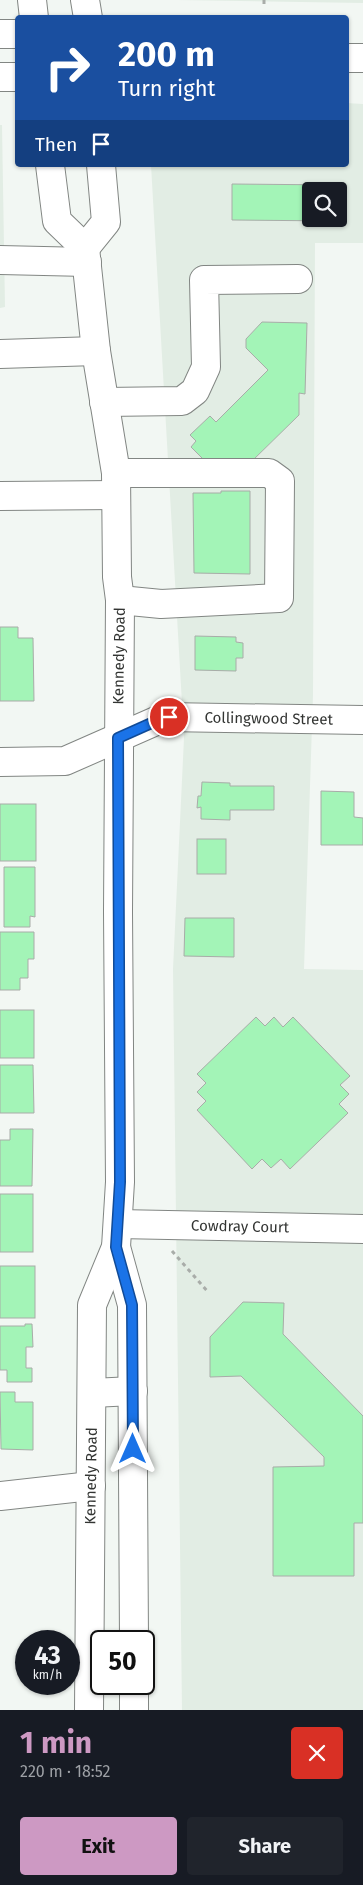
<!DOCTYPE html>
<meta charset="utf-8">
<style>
:root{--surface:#171b24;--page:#20242c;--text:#f1f3f6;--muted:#9ea1a6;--accent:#cd99c3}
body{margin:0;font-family:"Fira Sans",sans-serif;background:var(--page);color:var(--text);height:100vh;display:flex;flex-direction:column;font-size:19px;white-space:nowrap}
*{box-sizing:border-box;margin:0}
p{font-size:16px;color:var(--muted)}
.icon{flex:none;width:28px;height:28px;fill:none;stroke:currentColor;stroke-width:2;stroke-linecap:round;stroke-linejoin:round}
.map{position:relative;height:1710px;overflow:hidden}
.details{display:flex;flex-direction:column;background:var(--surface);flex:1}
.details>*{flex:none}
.top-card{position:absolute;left:15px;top:15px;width:334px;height:152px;border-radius:5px;box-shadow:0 1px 4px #0004;background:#1a4fa0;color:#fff;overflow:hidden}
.controls{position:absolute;left:302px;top:182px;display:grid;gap:10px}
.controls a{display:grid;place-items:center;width:45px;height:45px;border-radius:5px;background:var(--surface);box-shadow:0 1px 4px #0004;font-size:25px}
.speed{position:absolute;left:15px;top:1630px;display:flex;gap:10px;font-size:25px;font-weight:700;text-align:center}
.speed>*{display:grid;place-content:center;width:65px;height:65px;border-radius:50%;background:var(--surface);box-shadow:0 1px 4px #0004;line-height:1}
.speed small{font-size:12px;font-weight:400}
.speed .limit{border:2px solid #111;border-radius:8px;background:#fff;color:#111}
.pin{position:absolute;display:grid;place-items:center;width:42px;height:42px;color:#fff;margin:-21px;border:2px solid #fff;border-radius:50%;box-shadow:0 1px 5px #0007}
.me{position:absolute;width:55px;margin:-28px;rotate:0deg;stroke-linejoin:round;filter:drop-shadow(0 0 4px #0008)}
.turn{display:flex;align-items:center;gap:18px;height:105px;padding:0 20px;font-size:22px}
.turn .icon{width:65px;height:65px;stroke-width:2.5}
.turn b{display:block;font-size:35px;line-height:42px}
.then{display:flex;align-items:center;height:48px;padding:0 20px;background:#0003;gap:10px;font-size:19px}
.round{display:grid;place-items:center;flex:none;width:52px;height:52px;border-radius:5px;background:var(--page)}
.overview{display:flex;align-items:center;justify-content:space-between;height:85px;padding:0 20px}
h1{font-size:30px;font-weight:700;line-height:38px;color:var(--accent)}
.button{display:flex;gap:10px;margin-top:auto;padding:10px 20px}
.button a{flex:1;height:58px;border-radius:5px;background:var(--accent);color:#111;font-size:20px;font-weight:700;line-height:58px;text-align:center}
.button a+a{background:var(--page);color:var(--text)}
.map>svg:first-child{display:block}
.built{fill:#e2ede4;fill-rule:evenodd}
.building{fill:#a3f4b7;stroke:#a8aca8}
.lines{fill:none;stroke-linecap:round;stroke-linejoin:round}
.minor-casing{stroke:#828683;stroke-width:30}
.major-casing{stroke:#828683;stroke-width:30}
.path{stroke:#a9ada9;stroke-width:3;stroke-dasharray:4 4;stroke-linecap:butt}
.minor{stroke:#fff;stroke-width:28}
.major{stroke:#fff;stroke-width:28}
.route-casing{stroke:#114b97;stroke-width:12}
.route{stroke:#1a73e8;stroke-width:9}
.labels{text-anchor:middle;stroke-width:5;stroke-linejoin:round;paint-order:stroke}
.street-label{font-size:15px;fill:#333533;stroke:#fff}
</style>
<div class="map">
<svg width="363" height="1710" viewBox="0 0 363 1710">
<rect width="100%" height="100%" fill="#f2f7f3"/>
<g class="built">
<path d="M177,0H363V3Z"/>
<path d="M346,103L363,104V243H315L313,695L304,969L363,970V1710H182L173,969L184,738L151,165H346ZM311,191H339V219H311Z"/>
<path d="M0,125H2L5,307L0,308Z"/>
</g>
<g class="building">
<path d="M232,184L336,185V191H311V219H335V221L232,220Z"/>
<path d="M262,322L307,323L305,394L299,393V415L250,463L206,462L191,447L196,441L190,435L210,416L216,422L268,370L246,348V339Z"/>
<path d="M221,491H250V574L194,573L193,493H221Z"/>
<path d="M0,627H18V638H33L34,701H0Z"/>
<path d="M195,636L236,637V642L243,643V658H236V671L195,670Z"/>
<path d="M202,782L230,783V786H274V810H230V820L201,819V807L197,808L198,796H201Z"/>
<path d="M321,791L354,792V817L363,818V845H321Z"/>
<rect x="0" y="804" width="36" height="57"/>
<rect x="197" y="839" width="29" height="35"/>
<path d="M4,867H35V917L30,916V927H4Z"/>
<path d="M185,918H234V957L184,956Z"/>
<path d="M0,932H34V959H28V978H20V990H0Z"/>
<rect x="0" y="1010" width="34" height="48"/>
<path d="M256,1017L265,1026L274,1017L283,1027L293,1017L350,1076L340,1085L349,1094L339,1104L348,1113L290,1169L281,1159L271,1168L262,1159L252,1169L197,1110L206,1101L197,1092L206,1083L197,1074Z"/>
<path d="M0,1065H33L34,1113H0Z"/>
<path d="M10,1129H33L32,1186H0V1140H10Z"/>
<rect x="0" y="1194" width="33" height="58"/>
<rect x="0" y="1266" width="35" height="52"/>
<path d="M243,1302L284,1303L283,1334L363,1416V1523H354V1576H273V1467L324,1466V1457L241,1376L210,1377V1337Z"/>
<path d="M25,1324H32L33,1347H26V1368H32V1382H7V1370H0V1326H25Z"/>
<path d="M0,1392H15V1402H33V1450L1,1449Z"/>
</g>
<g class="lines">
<defs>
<g id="minor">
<path d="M0,260L87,262"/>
<path d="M0,354L96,351"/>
<path d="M104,402L182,401L195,391L206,367L204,280L298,279"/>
<path d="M116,473H269L280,481L279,598L161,604L120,600"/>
<path d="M0,496L116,495"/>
<path id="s1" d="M0,762L65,761L165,717L363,720"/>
<path id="s2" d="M118,1224L363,1229"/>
<path d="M92,1393L133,1391"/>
<path d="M0,1496L91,1486"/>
</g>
<g id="major">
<path d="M32,0L34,18"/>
<path d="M85,0L88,18"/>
<path d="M0,34H18"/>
<path d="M346,58H363"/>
<path d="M0,77H18"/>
<path d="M50,165L57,221L85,248L96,351L116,473L117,577L120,600L118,912L120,1182L116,1247L92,1305L89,1710"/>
<path d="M85,248L106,222L101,165"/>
<path d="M116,1247L132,1305L134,1641"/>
<path d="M134,1684V1710"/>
</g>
</defs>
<use href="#minor" class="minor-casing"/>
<use href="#major" class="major-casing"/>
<g class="path">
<path d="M264,0V7"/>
<path d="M172,1251L208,1292"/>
</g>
<use href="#minor" class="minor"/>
<use href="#major" class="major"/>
</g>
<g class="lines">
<defs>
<path id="route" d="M133,1449L132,1305L116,1247L120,1182L118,738L165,717H169"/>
</defs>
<use href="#route" class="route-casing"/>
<use href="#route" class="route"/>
</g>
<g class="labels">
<g class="street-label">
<text transform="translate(119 656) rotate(-89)" y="5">Kennedy Road</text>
<text dy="5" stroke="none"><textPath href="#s1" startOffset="278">Collingwood Street</textPath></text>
<text dy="5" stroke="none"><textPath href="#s2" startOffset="122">Cowdray Court</textPath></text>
<text transform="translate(91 1476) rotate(-89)" y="5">Kennedy Road</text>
</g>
</g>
</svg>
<div class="controls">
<a><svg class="icon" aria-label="search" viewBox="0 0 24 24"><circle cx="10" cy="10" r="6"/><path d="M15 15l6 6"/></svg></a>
</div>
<div class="speed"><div>43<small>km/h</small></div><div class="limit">50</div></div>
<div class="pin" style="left:169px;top:717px;background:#d93025"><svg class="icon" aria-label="arrive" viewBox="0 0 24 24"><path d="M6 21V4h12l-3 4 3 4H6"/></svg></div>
<svg class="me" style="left:133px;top:1449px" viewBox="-20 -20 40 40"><path d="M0-17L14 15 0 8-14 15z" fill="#1a73e8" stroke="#fff" stroke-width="4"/></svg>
<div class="top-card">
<div class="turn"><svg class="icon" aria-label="right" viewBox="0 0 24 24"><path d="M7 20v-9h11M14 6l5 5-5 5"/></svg><div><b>200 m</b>Turn right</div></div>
<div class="then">Then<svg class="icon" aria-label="arrive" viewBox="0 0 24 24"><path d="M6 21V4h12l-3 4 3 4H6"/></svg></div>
</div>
</div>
<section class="details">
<div class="overview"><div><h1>1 min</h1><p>220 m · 18:52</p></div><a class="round" style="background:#d93025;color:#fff"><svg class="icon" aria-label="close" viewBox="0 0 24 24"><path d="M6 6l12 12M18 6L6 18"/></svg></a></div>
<div class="button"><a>Exit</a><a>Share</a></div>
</section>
